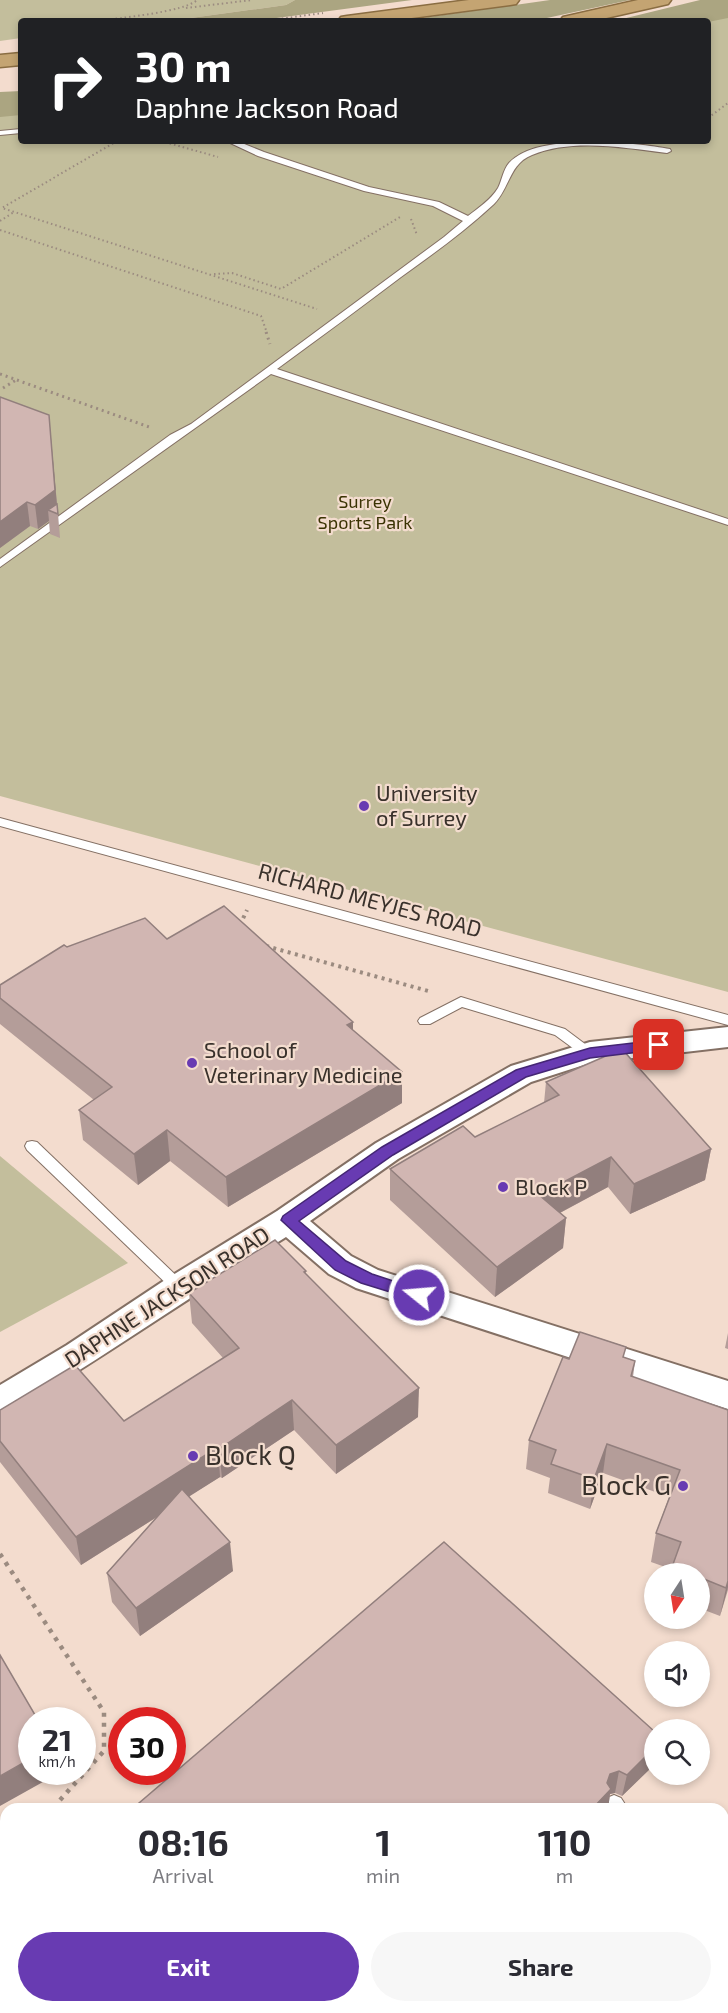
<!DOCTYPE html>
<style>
:root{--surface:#fff;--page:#f7f7f7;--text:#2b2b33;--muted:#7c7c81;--accent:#683bb2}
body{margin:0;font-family:"Exo 2",sans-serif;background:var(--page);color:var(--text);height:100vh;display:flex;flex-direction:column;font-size:22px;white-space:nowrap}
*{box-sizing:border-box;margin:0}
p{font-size:20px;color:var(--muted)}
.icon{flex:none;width:33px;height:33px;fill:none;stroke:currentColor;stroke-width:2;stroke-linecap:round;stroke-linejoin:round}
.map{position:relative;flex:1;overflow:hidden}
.sheet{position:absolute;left:0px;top:1803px;width:729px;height:210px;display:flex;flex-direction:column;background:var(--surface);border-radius:18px 18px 0 0;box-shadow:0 3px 9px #0003}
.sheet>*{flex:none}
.guide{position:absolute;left:18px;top:18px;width:693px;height:126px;border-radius:6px;box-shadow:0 3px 9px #0003;background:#202124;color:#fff;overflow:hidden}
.needle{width:39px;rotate:192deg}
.buttons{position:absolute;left:644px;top:1563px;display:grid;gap:12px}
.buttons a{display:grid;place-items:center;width:66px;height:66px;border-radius:50%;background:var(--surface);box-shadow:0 3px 9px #0003;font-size:30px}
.speed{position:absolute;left:18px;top:1707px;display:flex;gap:12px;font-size:30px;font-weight:700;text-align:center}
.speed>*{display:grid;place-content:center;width:78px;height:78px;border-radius:50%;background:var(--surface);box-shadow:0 3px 9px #0003;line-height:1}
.speed small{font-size:15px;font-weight:400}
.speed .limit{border:9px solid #d22;background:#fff;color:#111}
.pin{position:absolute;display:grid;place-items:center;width:51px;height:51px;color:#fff;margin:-26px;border-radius:12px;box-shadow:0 3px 9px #0006}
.me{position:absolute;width:66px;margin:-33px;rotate:287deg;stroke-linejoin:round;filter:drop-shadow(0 0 4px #0008)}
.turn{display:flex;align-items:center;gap:21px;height:126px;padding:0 18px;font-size:27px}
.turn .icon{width:78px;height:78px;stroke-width:2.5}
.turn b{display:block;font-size:42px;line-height:51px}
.eta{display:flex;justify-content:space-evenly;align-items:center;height:102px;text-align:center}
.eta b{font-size:36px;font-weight:700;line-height:42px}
.cta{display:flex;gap:12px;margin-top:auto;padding:12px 18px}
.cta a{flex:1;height:69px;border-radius:36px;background:var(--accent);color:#fff;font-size:24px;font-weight:700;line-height:69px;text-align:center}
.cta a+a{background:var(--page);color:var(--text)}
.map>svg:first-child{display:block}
.green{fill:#c3be9c}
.forest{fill:#aba581}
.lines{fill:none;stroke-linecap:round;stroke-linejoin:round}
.service-casing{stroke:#847064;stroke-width:2}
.minor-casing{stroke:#847064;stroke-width:4}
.trunk-casing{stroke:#8a6d42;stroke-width:3}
.path-far3{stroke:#9b8b80;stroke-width:2;stroke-dasharray:1.5 3;stroke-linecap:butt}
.path-far2{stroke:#9b8b80;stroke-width:3;stroke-dasharray:2 4;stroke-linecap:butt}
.path-far1{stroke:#9b8b80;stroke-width:4;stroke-dasharray:3 4.5;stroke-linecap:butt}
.path{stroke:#9b8b80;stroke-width:4.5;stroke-dasharray:4 6;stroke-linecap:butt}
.service{fill:#fff;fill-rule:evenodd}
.minor{fill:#fff;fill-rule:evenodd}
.trunk{fill:#c4a472;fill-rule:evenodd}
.wall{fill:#b49d99}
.shaded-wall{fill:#927f7d}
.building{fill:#d1b6b2;stroke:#927f7d;stroke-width:1.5}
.route{fill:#683bb2;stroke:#442674;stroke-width:1.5}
.poi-dot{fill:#683bb2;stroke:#f3dcce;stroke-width:2}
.labels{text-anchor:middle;stroke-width:4.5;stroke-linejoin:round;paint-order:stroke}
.far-park-label{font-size:18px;fill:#3a3303;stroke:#f3dcce}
.poi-label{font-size:22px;fill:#39312b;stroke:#f3dcce;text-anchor:start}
.street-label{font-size:22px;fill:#39312b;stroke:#f3dcce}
.near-poi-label{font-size:27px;fill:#39312b;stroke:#f3dcce;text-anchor:start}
</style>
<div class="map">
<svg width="728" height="2013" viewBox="0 0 728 2013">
<rect width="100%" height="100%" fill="#f3dcce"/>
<g class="green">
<path d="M0,0H295L286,5L169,21H21V38L0,41Z"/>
<path d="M728,3V992L0,796V97L21,95V141H708V21Z"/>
<path d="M0,1156L128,1263L0,1332Z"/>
</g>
<g class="forest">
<path d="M295,0H412L254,21H169L286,5Z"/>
<path d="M550,0H630L533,21H400Z"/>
<path d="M700,0H728V18L708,22L614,21Z"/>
<path d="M21,91V115L0,117V92Z"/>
</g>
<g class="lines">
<defs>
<g id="service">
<path d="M21,129V133L0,135V131Z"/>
<path d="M226,141H237L264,152L369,187L439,202L468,216C478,208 491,200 498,188C502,180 503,170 509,163C537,132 633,142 670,149L671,151L667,153C625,148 573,138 532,155C509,164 510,188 494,204C465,231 433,254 401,277C360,308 318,339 277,369L728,519V525L271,374L0,567V559L170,435L191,424L444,237L463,221L433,206L364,191L258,156Z"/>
<path d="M0,818L728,1015V1025L0,826Z"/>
<path d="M461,997L565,1029L597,1053L595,1057H585L555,1035L462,1007L430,1024H420L418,1021L420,1018Z"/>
<path d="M32,1141L37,1142L184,1283L187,1287L184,1291L179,1293L174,1291L27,1150L25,1146L27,1142Z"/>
<path d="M614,1795L621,1798L628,1809H607L605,1804L607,1798Z"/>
<path d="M723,1910L728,1912V1935L723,1933Z"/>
<path d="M435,2007H458L455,2013H432Z"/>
</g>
<path id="minor" d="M728,1027V1047L590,1063L531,1082L398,1159L310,1221L351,1256L378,1270L728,1381V1409L356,1288L329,1274L286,1237C194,1294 105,1356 12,1412L0,1416V1385L67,1345L168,1278L277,1211L376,1143L511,1066L590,1042Z"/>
<g id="trunk">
<path d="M469,0H519L516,4L510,5L389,21H338L341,17L347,16Z"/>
<path d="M638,0H671L668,4L593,21H560L563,17Z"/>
<path d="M21,53V65L0,67V55Z"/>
</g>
</defs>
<use href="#service" class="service-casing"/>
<use href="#minor" class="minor-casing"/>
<use href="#trunk" class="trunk-casing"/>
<g class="path-far3">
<path d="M186,8L252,0"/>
<path d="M98,21C118,18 185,12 197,0"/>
<path d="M264,21L323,13"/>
<path d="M708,118L728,103"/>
<path d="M117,141L2,208L317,309"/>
<path d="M161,141L218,157"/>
<path d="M411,219L417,235"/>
<path d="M0,221L14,212"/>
<path d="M0,230L261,316L267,333"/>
<path d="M214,274L232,273L281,289L400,217"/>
</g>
<g class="path-far2">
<path d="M266,332L270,344"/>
<path d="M0,374L149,427"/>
<path d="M3,388L16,380"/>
</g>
<g class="path-far1">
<path d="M240,925L247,910"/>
<path d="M266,946L432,992"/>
</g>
<g class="path">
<path d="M0,1554L104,1712V1751L52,1809"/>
<path d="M0,1866L6,1860"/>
</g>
<use href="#service" class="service"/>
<use href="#minor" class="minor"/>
<use href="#trunk" class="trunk"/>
</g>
<g class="wall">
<path d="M0,397L51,438L60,538L50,534L49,521L38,529L30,526L0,548Z"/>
<path d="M167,939L353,1022V1030L402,1103L228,1207L170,1161L138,1185L83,1140L79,1110L94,1100L0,1024V985L67,947Z"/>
<path d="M546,1082L711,1149L705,1180L630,1214L608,1187L560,1213L566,1218L563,1248L495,1297L390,1200V1169L475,1137L544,1103Z"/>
<path d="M306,1271V1275L418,1417L336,1474L294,1430L222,1478L220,1477L189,1496L233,1571L140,1636L112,1602L107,1573L157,1517L81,1565L0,1462V1410L124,1421L223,1358L192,1323L189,1293Z"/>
<path d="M728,1333V1349L725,1348Z"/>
<path d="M625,1358L635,1361L633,1377L728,1410V1590L720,1616L699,1608V1574H671V1569L651,1562L656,1533L669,1497L603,1473L590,1509L548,1493L550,1478L526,1469L529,1440L569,1359Z"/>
<path d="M654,1731V1765L622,1796L615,1793L610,1794L608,1809H132Z"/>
<path d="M107,2007H410L404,2013H112Z"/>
</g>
<g class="shaded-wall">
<path d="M49,415L51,438L60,538L58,514L48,510L49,521L38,529L35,505Z"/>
<path d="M27,502L30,526L0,548V522Z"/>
<path d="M353,1022V1052L347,1025Z"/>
<path d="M402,1072V1103L228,1207L226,1177Z"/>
<path d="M167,1130L170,1161L138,1185L134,1154Z"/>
<path d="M711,1149L705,1180L630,1214L634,1184Z"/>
<path d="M611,1157L608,1187L537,1225L539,1195Z"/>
<path d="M566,1218L563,1248L495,1297L497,1267Z"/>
<path d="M419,1388L418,1417L336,1474V1445Z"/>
<path d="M292,1400L294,1430L222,1478L219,1449Z"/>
<path d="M607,1444L603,1473L590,1509L594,1479Z"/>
<path d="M218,1447L220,1477L81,1565L76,1537Z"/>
<path d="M230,1542L233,1571L140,1636L136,1608Z"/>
<path d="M728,1581V1587L720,1616L726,1588Z"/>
<path d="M654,1748V1765L622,1796L627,1775Z"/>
<path d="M32,1758V1772H59V1773L0,1806V1776Z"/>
<path d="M619,1771L615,1793L610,1794L608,1809H592L607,1783L610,1774Z"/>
<path d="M390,2007H410L404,2013H384Z"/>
</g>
<g class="building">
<path d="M0,397L49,415L55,490L35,505L27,502L0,522Z"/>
<path d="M57,504L58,514L48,510Z"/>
<path d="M224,906L353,1022L347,1025L402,1072L226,1177L167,1130L134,1154L79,1110L112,1087L0,998V985L64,945L67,947L145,918L167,939Z"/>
<path d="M622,1049L711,1149L634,1184L611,1157L539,1195L566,1218L497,1267L390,1169L463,1126L475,1137L559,1095L546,1082Z"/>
<path d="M275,1240L306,1271L304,1272L419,1388L336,1445L292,1400L219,1449L218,1447L76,1537L0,1441V1410L75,1365L124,1421L239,1348L189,1293Z"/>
<path d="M580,1332L626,1347L623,1357L635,1361L631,1376L728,1410V1581L726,1588L699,1577V1574H689L672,1567L681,1542L656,1533L680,1470L607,1444L594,1479L551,1464L556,1450L529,1440L563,1357L569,1359Z"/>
<path d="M182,1489L230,1542L136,1608L107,1573Z"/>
<path d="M444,1542L654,1731V1748L627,1775L619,1771L610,1774L607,1783L611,1789L592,1809H132Z"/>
<path d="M0,1655L38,1720H32V1758L0,1776Z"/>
<path d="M723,1940L728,1945V2013H461L467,2007H723Z"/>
<path d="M120,2007H390L384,2013H125Z"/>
</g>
<path class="route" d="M659,1040L666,1045L664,1049L590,1058L526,1077L393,1155L299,1221L346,1261L372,1274L424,1291L426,1295L424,1299L419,1301L361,1283L335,1270L281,1220L283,1216L382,1147L516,1070L590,1048Z"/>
<g class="poi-dot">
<circle cx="364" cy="806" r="6"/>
<circle cx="192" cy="1063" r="6"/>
<circle cx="503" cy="1187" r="6"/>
<circle cx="193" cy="1456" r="6"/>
<circle cx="683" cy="1486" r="6"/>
</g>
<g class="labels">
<g class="far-park-label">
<text x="365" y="508">Surrey<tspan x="365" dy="21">Sports Park</tspan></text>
</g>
<g class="poi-label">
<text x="376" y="801">University<tspan x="376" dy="25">of Surrey</tspan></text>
<text x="204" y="1058">School of<tspan x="204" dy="25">Veterinary Medicine</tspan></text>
<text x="515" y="1195">Block P</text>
</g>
<g class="street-label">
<text transform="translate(370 900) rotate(15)" y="8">RICHARD MEYJES ROAD</text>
<text transform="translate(167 1297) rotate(-33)" y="8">DAPHNE JACKSON ROAD</text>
</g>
<g class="near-poi-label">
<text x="205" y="1465">Block Q</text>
<text x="671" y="1495" text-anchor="end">Block G</text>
</g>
</g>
</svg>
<div class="buttons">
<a><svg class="needle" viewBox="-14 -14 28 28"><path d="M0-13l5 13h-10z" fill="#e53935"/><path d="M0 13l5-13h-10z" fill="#7c7c81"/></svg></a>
<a><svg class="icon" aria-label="sound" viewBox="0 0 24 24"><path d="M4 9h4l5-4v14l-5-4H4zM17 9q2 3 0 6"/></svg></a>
<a><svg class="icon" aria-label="search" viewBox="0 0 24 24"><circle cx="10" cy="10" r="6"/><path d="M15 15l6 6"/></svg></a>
</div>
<div class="speed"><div>21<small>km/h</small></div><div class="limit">30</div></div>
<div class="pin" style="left:659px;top:1045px;background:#d93025"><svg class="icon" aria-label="arrive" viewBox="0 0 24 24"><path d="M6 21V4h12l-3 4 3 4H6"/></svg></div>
<svg class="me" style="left:419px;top:1295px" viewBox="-20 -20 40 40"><circle r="17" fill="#683bb2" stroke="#fff" stroke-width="3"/><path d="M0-11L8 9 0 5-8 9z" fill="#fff"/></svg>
<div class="guide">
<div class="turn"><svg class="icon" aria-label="right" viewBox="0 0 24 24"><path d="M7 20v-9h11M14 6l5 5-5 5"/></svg><div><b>30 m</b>Daphne Jackson Road</div></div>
</div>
<section class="sheet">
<div class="eta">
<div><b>08:16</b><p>Arrival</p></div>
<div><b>1</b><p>min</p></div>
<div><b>110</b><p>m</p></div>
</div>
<div class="cta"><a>Exit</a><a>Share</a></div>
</section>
</div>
